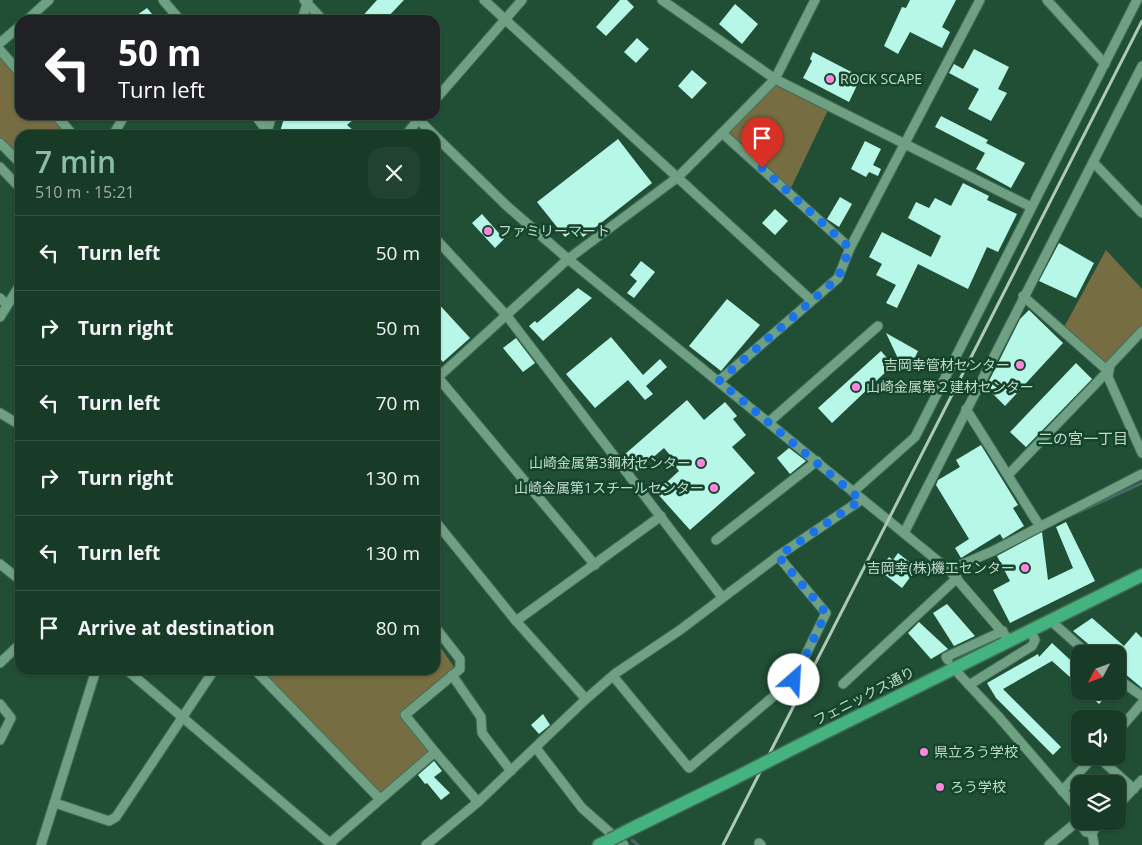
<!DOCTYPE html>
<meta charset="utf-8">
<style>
:root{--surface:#183b28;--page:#214230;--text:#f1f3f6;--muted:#9fada8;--line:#365545;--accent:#8abfa5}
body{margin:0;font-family:"Open Sans","Noto Sans JP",sans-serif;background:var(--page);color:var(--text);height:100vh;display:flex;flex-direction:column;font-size:19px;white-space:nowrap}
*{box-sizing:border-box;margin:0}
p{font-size:16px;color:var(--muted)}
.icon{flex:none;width:28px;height:28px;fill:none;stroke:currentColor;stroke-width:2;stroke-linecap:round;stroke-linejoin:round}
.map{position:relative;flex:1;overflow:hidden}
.panel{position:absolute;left:15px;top:130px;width:425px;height:545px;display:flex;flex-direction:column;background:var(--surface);border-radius:15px;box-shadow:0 1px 4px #0004,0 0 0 1px var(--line)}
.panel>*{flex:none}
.banner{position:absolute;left:15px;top:15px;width:425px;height:105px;border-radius:15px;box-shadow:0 1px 4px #0004,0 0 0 1px var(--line);background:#202124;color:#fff;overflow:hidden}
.needle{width:32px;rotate:229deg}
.controls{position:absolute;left:1071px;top:645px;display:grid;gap:10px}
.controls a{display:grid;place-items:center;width:55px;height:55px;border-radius:10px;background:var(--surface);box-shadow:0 1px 4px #0004,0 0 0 1px var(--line);font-size:25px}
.pin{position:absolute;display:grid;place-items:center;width:42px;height:42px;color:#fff;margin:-51px -21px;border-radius:50% 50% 50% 0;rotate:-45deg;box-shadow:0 0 5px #0007}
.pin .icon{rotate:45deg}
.me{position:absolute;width:55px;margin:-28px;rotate:26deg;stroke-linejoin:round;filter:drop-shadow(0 0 4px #0008)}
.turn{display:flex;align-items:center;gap:18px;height:105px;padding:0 20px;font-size:22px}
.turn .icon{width:65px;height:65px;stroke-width:2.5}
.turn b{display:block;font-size:35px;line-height:42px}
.round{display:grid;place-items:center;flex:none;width:52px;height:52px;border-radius:15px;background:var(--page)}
.head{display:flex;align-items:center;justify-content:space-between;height:85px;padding:0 20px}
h1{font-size:30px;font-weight:600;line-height:38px;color:var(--accent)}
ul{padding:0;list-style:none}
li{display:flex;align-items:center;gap:15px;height:75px;padding:0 20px;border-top:1px solid var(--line)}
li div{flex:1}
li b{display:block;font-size:19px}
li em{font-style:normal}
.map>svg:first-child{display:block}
.green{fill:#766d43}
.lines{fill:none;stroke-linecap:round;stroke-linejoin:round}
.stream{stroke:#4a6768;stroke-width:3}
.building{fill:#b7f7e7}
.minor-casing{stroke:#426d58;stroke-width:11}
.major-casing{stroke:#426d58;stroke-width:15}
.minor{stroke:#6fa083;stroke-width:9}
.major{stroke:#44b37f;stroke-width:12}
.rail{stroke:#adc9b8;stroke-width:3}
.major-bridge-casing{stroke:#426d58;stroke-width:15;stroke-linecap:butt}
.major-bridge{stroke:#44b37f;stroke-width:12}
.route{stroke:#1a73e8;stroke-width:9;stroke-dasharray:0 16.2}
.poi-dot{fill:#fe85df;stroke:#14442c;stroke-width:2}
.labels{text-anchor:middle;stroke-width:5;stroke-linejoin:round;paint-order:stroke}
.poi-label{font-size:14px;fill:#c2dbcb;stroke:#14442c;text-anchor:start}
.street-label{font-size:14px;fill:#c2dbcb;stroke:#14442c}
.neighbourhood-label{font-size:15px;fill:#c2dbcb;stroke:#14442c}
</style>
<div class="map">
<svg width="1142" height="845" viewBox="0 0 1142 845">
<rect width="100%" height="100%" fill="#204f36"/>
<g class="green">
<path d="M0,56L20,78V115H54L72,135H20V163L0,144Z"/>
<path d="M775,79L830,106L789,192L722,133Z"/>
<path d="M1106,250L1142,289V329L1106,366L1063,329Z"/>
<path d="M435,639L454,667L405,715L435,752L379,798L262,678L270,670H435Z"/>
</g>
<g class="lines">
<g class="stream">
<path d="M1070,516L1142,483"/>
<path d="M632,840L638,845"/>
</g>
</g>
<g class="building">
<path d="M377,0H404L385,20H359Z"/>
<path d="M620,0H627L634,7L606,36L596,27Z"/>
<path d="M910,0H956L942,27L950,32L942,48L910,32L898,54L884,46L902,7L906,8Z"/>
<path d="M735,4L758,24L742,44L719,24Z"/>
<path d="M147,8L157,20H130Z"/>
<path d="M637,38L649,49L636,63L624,52Z"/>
<path d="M974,49L1009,67L998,89L1007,93L991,121L968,109L979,89L949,73L954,64L963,69Z"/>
<path d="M813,52L861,77L849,102L803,78L812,61L810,59Z"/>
<path d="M692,70L707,83L692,99L678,86Z"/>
<path d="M285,115H351L354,119L347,125L359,135H279Z"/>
<path d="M941,116L988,140L986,143L1025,163L1011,188L976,169L985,153L935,127Z"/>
<path d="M618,139L652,183L583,237L577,228L565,237L537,202Z"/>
<path d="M865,141L881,149L873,165L881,169L878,176L869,172L866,177L851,169Z"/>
<path d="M963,183L989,196L987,200L1017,214L998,252L987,247L968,289L918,264L897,308L886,303L896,285L876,275L882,264L869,257L882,232L931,257L941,236L908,218L916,202L929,208L935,198L951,206Z"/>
<path d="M840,197L852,204L839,227L827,219Z"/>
<path d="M775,209L788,221L775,235L762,223Z"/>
<path d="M482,214L504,239L495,248L472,223Z"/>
<path d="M1059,243L1094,263L1076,298L1039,281Z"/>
<path d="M641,261L655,272L634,298L627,293L637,281L630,275Z"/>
<path d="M578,288L592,298L543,341L529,326L535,321L537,323Z"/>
<path d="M727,299L760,325L721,371L689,346Z"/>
<path d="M435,300L470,338L443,362L435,353Z"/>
<path d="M1029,310L1063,343L1005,406L986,387L1020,319Z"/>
<path d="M886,333L918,351L908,372L903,369Z"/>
<path d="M611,337L643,375L660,359L667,367L646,386L653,394L645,400L628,380L595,408L566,374Z"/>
<path d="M516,338L535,363L523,372L503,348Z"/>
<path d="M881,351L893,365L832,423L818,408Z"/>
<path d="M1076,363L1092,379L1026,447L1010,432Z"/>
<path d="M687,400L704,420L725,402L737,416L733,419L746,435L732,447L755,473L690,530L656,492L679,471L673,463L675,461L664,448L637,471L624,455Z"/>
<path d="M981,445L1018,505L1013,508L1024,526L1003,539L1000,534L961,558L955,548L969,539L936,485L938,480L960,467L956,460Z"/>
<path d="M789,448L806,461L790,474L777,458Z"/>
<path d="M1066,522L1095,581L1010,623L993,590L1010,581L997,556L1042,532L1048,580L1073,568L1056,527Z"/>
<path d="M898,553L917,568L902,588L879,570L889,557L893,560Z"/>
<path d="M947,604L975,636L954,646L933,613Z"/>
<path d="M1092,618L1124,646L1136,632L1142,638V688L1118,668V654H1100L1073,631Z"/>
<path d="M919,622L948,649L931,659L908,633Z"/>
<path d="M1052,643L1080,669V686L1052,661L1003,689L1061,747L1053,755L996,698L987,683L1038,654L1039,657Z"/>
<path d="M1085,691H1111L1099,704Z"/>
<path d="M543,714L550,725L539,734L531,725Z"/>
<path d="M434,761L442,771L434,777L450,793L441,800L427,783L425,784L418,775Z"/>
</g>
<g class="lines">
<defs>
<g id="minor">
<path d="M163,0L180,20"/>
<path d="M304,0L323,20"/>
<path d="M484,0L811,300"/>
<path d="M662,0L775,79L1031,207"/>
<path d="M1047,0L1105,64"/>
<path d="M27,20L49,0"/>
<path d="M302,20L308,0"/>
<path d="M0,43L20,26"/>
<path d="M0,50L20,73"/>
<path d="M435,100L522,0"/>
<path d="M56,115L73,135"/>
<path d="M255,115L267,131"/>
<path d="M414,115L434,135"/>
<path d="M722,133L850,248"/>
<path d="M113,135L125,115"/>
<path d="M266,135L272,115"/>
<path d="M406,135L421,116"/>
<path d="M435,136L508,207L568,259L949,570L1009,640"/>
<path d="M0,143L20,163"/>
<path d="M1093,162L1142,213"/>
<path d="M0,167L20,188"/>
<path d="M435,238L507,316L722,597"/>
<path d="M0,298L7,305"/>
<path d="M0,317L20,285"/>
<path d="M1142,331L1110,365L1108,377L1142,453"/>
<path d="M435,374L595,565"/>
<path d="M435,380L568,259L678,177L722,133L775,79L815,0"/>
<path d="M719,381L838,278L850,248L980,0"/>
<path d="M966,409L1039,525"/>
<path d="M0,413L20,425"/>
<path d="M769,422L878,326"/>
<path d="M1008,475L1108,371L1023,296"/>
<path d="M853,492L915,437L1137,0"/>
<path d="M435,521L516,621L586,699"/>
<path d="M904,533L1142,66"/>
<path d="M716,540L817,461"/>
<path d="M0,564L20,580"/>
<path d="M949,570L993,551L1142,474"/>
<path d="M1050,620L1088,654"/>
<path d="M516,621L661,516"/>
<path d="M1030,630L1035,640L1032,646L969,685L998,716L1080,811"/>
<path d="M948,660L946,657L1003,631"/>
<path d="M0,663L20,644"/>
<path d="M127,670L332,845"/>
<path d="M255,670L379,798"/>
<path d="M958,673L969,685"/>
<path d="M452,675L481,717L482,733L511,771"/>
<path d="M613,676L689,768L794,679L826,613L778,556"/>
<path d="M1118,679L1142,696"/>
<path d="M843,684L957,578"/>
<path d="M0,704L11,718L0,740"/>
<path d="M1118,731L1142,703"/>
<path d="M536,748L582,808L624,845"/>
<path d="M435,752L478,802"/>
<path d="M1097,756L1134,789"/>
<path d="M1062,791L1094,756"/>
<path d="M55,803L109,821L116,817L214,670"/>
<path d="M1118,805L1142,780"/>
<path d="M330,843L435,752L405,715L460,669V659L435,627"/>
<path d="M759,843L761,845"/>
<path d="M41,845L96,670"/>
<path d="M426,845L478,802L586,699L616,673L680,630L778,556L861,500"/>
<path d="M1049,845L1078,821L1086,832L1092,833"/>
<path d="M1094,845L1092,833L1100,821"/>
</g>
<g id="major">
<path d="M802,744L1142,575"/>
<path d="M629,830L735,778"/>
<path d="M599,845L610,840"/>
</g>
</defs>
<use href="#minor" class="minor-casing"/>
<use href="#major" class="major-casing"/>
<use href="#minor" class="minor"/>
<use href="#major" class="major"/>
<path class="rail" d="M723,845L1142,21"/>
<defs>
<g id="major-bridge">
<path d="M735,778L802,744"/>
<path d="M610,840L629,830"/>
</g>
</defs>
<use href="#major-bridge" class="major-bridge-casing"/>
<use href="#major-bridge" class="major-bridge"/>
</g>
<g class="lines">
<path class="route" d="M762,168L850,248L838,278L719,381L861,500L778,556L826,613L794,680"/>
</g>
<g class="poi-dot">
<circle cx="830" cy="79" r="5"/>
<circle cx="488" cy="231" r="5"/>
<circle cx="1020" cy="365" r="5"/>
<circle cx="856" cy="387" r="5"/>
<circle cx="701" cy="463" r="5"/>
<circle cx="714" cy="488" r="5"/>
<circle cx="1025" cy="568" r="5"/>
<circle cx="924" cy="752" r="5"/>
<circle cx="940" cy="787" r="5"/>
</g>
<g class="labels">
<g class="poi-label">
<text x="840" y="84">ROCK SCAPE</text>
<text x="498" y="236">ファミリーマート</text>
<text x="1010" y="370" text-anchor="end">吉岡幸管材センター</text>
<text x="866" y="392">山崎金属第２建材センター</text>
<text x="691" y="468" text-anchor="end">山崎金属第3鋼材センター</text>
<text x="704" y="493" text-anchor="end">山崎金属第1スチールセンター</text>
<text x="1015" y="573" text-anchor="end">吉岡幸(株)機工センター</text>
<text x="934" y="757">県立ろう学校</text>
<text x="950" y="792">ろう学校</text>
</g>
<g class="street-label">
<text transform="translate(864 696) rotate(-27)" y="5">フェニックス通り</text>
</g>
<g class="neighbourhood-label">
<text x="1083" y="444">二の宮一丁目</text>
</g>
</g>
</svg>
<div class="controls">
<a><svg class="needle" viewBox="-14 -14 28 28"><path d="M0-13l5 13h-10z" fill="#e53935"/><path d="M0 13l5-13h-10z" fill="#9fada8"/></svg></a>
<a><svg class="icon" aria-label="sound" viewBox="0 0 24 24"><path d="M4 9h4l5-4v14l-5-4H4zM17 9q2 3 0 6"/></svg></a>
<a><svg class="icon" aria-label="layers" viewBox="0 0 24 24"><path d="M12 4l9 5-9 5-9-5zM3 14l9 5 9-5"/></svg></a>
</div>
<div class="pin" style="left:762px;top:168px;background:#d93025"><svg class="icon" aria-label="arrive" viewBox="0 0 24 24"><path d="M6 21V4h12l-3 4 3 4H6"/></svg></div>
<svg class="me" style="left:794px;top:680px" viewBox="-20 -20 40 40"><circle r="19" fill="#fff"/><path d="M0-13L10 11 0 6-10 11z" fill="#1a73e8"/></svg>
<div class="banner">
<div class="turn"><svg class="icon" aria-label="left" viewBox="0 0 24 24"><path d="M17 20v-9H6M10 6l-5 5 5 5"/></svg><div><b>50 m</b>Turn left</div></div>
</div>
<section class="panel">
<div class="head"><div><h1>7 min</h1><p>510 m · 15:21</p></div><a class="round"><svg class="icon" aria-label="close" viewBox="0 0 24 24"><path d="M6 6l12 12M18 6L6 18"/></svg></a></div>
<ul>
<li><svg class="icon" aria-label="left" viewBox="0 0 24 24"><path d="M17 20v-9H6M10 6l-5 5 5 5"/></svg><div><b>Turn left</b></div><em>50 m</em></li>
<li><svg class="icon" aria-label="right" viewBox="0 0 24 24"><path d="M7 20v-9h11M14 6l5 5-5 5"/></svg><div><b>Turn right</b></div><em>50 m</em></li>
<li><svg class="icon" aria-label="left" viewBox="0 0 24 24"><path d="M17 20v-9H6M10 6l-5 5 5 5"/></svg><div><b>Turn left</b></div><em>70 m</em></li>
<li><svg class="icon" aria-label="right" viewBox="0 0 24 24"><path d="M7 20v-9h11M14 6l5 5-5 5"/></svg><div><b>Turn right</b></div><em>130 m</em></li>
<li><svg class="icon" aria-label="left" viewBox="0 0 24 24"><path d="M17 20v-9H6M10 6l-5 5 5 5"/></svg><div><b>Turn left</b></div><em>130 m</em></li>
<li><svg class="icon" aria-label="arrive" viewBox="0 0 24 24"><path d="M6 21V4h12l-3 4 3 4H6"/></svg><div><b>Arrive at destination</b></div><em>80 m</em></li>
</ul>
</section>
</div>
